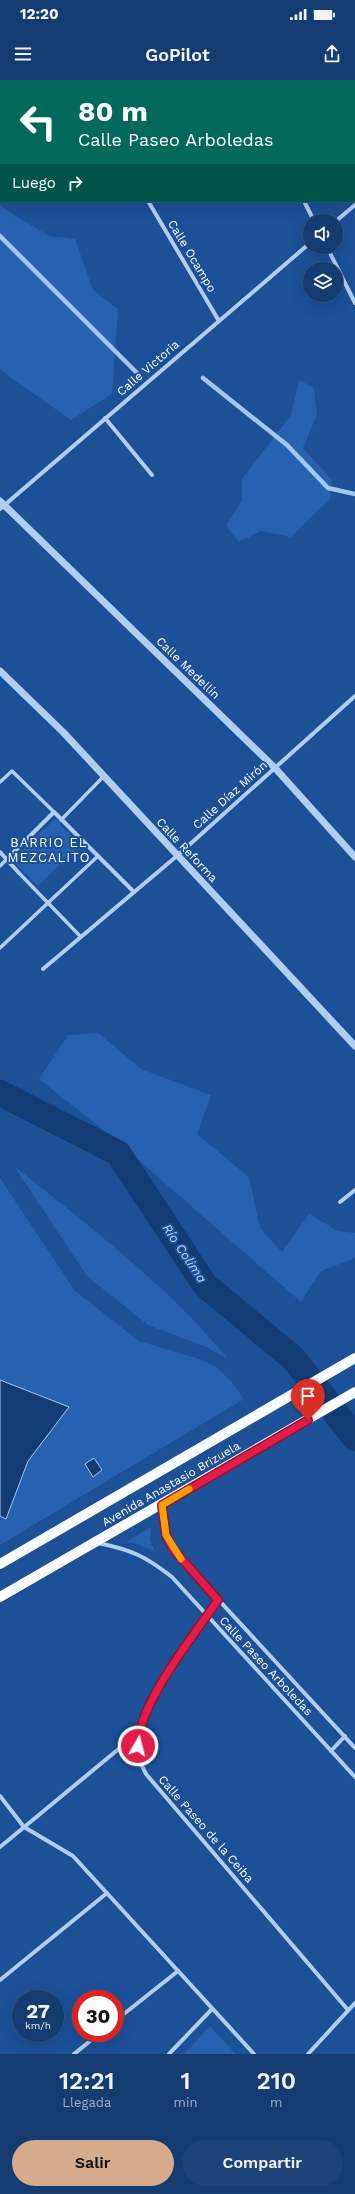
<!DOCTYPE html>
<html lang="es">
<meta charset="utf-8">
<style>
:root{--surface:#153c71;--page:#1e4376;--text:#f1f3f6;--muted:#9dadc3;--line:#345684;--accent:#d6ab8b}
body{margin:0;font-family:"Work Sans",sans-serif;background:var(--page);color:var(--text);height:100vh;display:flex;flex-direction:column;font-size:15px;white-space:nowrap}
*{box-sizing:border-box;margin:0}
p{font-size:13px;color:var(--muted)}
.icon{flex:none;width:22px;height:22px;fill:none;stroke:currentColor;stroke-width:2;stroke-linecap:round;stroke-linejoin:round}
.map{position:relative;height:1974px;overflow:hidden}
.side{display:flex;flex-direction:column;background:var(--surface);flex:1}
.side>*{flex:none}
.top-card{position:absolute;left:0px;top:0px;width:355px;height:122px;box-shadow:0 4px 16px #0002,0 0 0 1px var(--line);background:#00695c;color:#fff;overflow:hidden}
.controls{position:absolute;left:303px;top:134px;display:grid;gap:8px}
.controls a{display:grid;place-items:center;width:40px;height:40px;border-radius:50%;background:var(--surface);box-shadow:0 4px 16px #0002,0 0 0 1px var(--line);font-size:20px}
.speed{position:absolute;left:12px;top:1910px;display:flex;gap:8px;font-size:20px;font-weight:700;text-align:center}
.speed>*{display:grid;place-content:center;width:52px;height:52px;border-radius:50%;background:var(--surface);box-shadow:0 4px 16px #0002,0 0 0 1px var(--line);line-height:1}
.speed small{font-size:10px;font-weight:400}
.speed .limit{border:6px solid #d22;background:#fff;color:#111}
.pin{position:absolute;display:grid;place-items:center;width:34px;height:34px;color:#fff;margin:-41px -17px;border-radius:50% 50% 50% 0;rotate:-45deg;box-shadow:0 0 4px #0007}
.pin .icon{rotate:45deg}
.me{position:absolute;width:44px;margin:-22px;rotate:8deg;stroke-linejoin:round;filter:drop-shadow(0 0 3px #0008)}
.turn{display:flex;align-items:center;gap:14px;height:84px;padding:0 12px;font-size:18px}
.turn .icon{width:52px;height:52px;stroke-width:2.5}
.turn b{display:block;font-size:28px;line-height:34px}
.then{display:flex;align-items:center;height:38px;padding:0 12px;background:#0003;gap:8px;font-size:15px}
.eta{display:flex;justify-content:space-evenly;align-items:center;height:68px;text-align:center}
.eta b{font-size:24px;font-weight:600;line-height:28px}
.action{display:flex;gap:8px;margin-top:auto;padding:8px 12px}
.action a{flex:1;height:46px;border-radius:24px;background:var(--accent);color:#111;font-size:16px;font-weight:600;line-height:46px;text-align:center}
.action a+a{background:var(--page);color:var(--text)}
.status{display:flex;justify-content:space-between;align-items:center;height:28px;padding:0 20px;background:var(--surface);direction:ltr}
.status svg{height:11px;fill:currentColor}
header{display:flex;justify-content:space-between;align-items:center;height:52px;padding:0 12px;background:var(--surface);font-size:18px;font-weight:600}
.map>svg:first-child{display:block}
.green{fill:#2662b0}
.water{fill:#133c75;stroke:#a4c7f1}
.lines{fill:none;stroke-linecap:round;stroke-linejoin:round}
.stream{stroke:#a4c7f1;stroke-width:4.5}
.river{stroke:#133c75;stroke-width:26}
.pedestrian{stroke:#b1cdf0;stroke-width:3.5}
.minor{stroke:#b1cdf0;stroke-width:4}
.tertiary{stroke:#b1cdf0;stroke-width:7}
.primary{stroke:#fafcff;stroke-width:10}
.route-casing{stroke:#92132f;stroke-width:10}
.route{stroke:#e11d48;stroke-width:7}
.slow{stroke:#f59e0b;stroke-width:7}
.labels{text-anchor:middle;stroke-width:4;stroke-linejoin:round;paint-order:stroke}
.street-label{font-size:12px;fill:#fff;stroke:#1c5097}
.neighbourhood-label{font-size:13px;letter-spacing:1px;fill:#fff;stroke:#1c5097}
.water-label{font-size:13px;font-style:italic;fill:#bdd7f6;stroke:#1c5097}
</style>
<div class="status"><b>12:20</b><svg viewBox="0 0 49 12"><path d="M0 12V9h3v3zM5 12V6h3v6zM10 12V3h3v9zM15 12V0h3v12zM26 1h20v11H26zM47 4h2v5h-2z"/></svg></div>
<header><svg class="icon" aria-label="menu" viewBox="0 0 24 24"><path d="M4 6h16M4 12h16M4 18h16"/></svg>GoPilot<svg class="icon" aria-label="share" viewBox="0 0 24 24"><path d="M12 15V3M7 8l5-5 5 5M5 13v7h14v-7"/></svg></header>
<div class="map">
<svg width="355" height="1974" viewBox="0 0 355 1974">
<rect width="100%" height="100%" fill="#1c5097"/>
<g class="green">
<path d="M0,126L49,156L75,159L93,210L118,229L112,314L71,340L7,295L0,288Z"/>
<path d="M299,300L314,308L317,334L303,368L332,400L330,419L291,457L261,451L239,462L226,446L242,420V399L291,335Z"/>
<path d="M55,739L80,765L38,806L12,780Z"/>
<path d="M98,953L141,989L211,1015L197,1054L249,1097L260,1148L282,1172L309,1134L338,1151L355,1153V1178L321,1191L301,1222L112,1057L39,999L68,955Z"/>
<path d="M14,1086C89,1146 167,1205 228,1279L206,1267L148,1245L87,1196Z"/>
<path d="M0,1098L75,1211L139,1261L196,1278L215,1286L231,1301L244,1319L0,1465Z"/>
<path d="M151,1447L150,1460L155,1472L139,1464L126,1462Z"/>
<path d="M210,1946L236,1974H184Z"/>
</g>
<g class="water">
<path d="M0,1300L69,1327L28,1381L6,1439L0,1436Z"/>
<path d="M94,1378L102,1390L93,1397L85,1384Z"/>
</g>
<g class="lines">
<g class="stream">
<path d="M0,156L141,297"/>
<path d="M203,298L287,365L328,408L355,414"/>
</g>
<path class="river" d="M0,1013L118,1073L205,1205L294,1279L355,1358"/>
<g class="pedestrian">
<path d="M0,702L12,691L54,732"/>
<path d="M61,740L104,696"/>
<path d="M0,786L7,779"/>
<path d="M19,793L81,857"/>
<path d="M0,868L98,776"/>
</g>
<g class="minor">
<path d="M77,0L78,1"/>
<path d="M244,0L245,1"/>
<path d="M121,1L123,0"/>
<path d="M0,84H1"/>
<path d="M148,121L219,241"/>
<path d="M304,121L314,141"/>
<path d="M336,141L355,125"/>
<path d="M327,167L355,223"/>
<path d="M105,338L152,395"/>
<path d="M0,429L310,163"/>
<path d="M0,772L19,793"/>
<path d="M7,779L54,732L134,812"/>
<path d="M43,889L178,775L355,616"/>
<path d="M340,1122L355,1110"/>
<path d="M162,1425L166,1455L179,1477L355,1668"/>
<path d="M98,1463C132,1470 145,1476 172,1497L355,1697"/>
<path d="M218,1520L188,1562L154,1616L138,1653V1678L146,1694L348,1930"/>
<path d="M331,1671L345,1656"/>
<path d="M0,1716L24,1747L73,1776L254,1974"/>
<path d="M0,1767L138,1653"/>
<path d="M0,1900L107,1813"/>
<path d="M115,1941L178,1891"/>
<path d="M74,1974L100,1953"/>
<path d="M169,1974L212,1929"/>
<path d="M308,1974L355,1923"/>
</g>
<g class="tertiary">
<path d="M0,421L275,688L355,777"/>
<path d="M0,591L63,652L355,966"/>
</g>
<g class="primary">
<path d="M0,1484L355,1278"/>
<path d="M0,1517L355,1312"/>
</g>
</g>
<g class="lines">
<defs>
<path id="route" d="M138,1666C138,1624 194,1555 218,1520L173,1469L166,1455L162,1425L308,1340"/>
</defs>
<use href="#route" class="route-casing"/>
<use href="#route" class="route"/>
<path class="slow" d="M181,1479L166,1455L162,1425L189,1409"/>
</g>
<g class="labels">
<g class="street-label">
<text transform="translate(192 176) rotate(59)" y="4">Calle Ocampo</text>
<text transform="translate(148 288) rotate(-41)" y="4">Calle Victoria</text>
<text transform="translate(188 588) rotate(44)" y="4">Calle Medellín</text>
<text transform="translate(230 715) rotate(-42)" y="4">Calle Díaz Mirón</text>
<text transform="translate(187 770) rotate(47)" y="4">Calle Reforma</text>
<text transform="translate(171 1404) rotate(-30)" y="4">Avenida Anastasio Brizuela</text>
<text transform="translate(266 1586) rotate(47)" y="4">Calle Paseo Arboledas</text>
<text transform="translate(206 1749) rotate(49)" y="4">Calle Paseo de la Ceiba</text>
</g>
<g class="neighbourhood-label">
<text x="49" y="767">BARRIO EL<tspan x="49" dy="15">MEZCALITO</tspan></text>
</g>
<g class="water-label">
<text transform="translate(185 1173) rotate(56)" y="5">Río Colima</text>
</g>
</g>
</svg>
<div class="controls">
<a><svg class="icon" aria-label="sound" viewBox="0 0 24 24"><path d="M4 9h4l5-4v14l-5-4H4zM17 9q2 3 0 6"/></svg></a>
<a><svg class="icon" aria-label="layers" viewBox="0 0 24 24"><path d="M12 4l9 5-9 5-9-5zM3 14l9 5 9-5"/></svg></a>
</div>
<div class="speed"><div>27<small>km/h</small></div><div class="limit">30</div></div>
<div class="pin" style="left:308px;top:1340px;background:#d93025"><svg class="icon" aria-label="arrive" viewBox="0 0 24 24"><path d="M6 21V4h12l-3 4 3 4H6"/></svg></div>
<svg class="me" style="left:138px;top:1666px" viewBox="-20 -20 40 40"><circle r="17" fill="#e11d48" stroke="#fff" stroke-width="3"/><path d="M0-11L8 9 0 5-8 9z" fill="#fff"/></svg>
<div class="top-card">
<div class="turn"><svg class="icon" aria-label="left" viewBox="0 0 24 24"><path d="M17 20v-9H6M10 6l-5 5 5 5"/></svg><div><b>80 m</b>Calle Paseo Arboledas</div></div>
<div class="then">Luego<svg class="icon" aria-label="right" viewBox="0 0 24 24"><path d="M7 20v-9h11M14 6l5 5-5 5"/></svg></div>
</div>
</div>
<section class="side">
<div class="eta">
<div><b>12:21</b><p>Llegada</p></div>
<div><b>1</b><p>min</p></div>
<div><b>210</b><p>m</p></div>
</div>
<div class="action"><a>Salir</a><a>Compartir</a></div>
</section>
